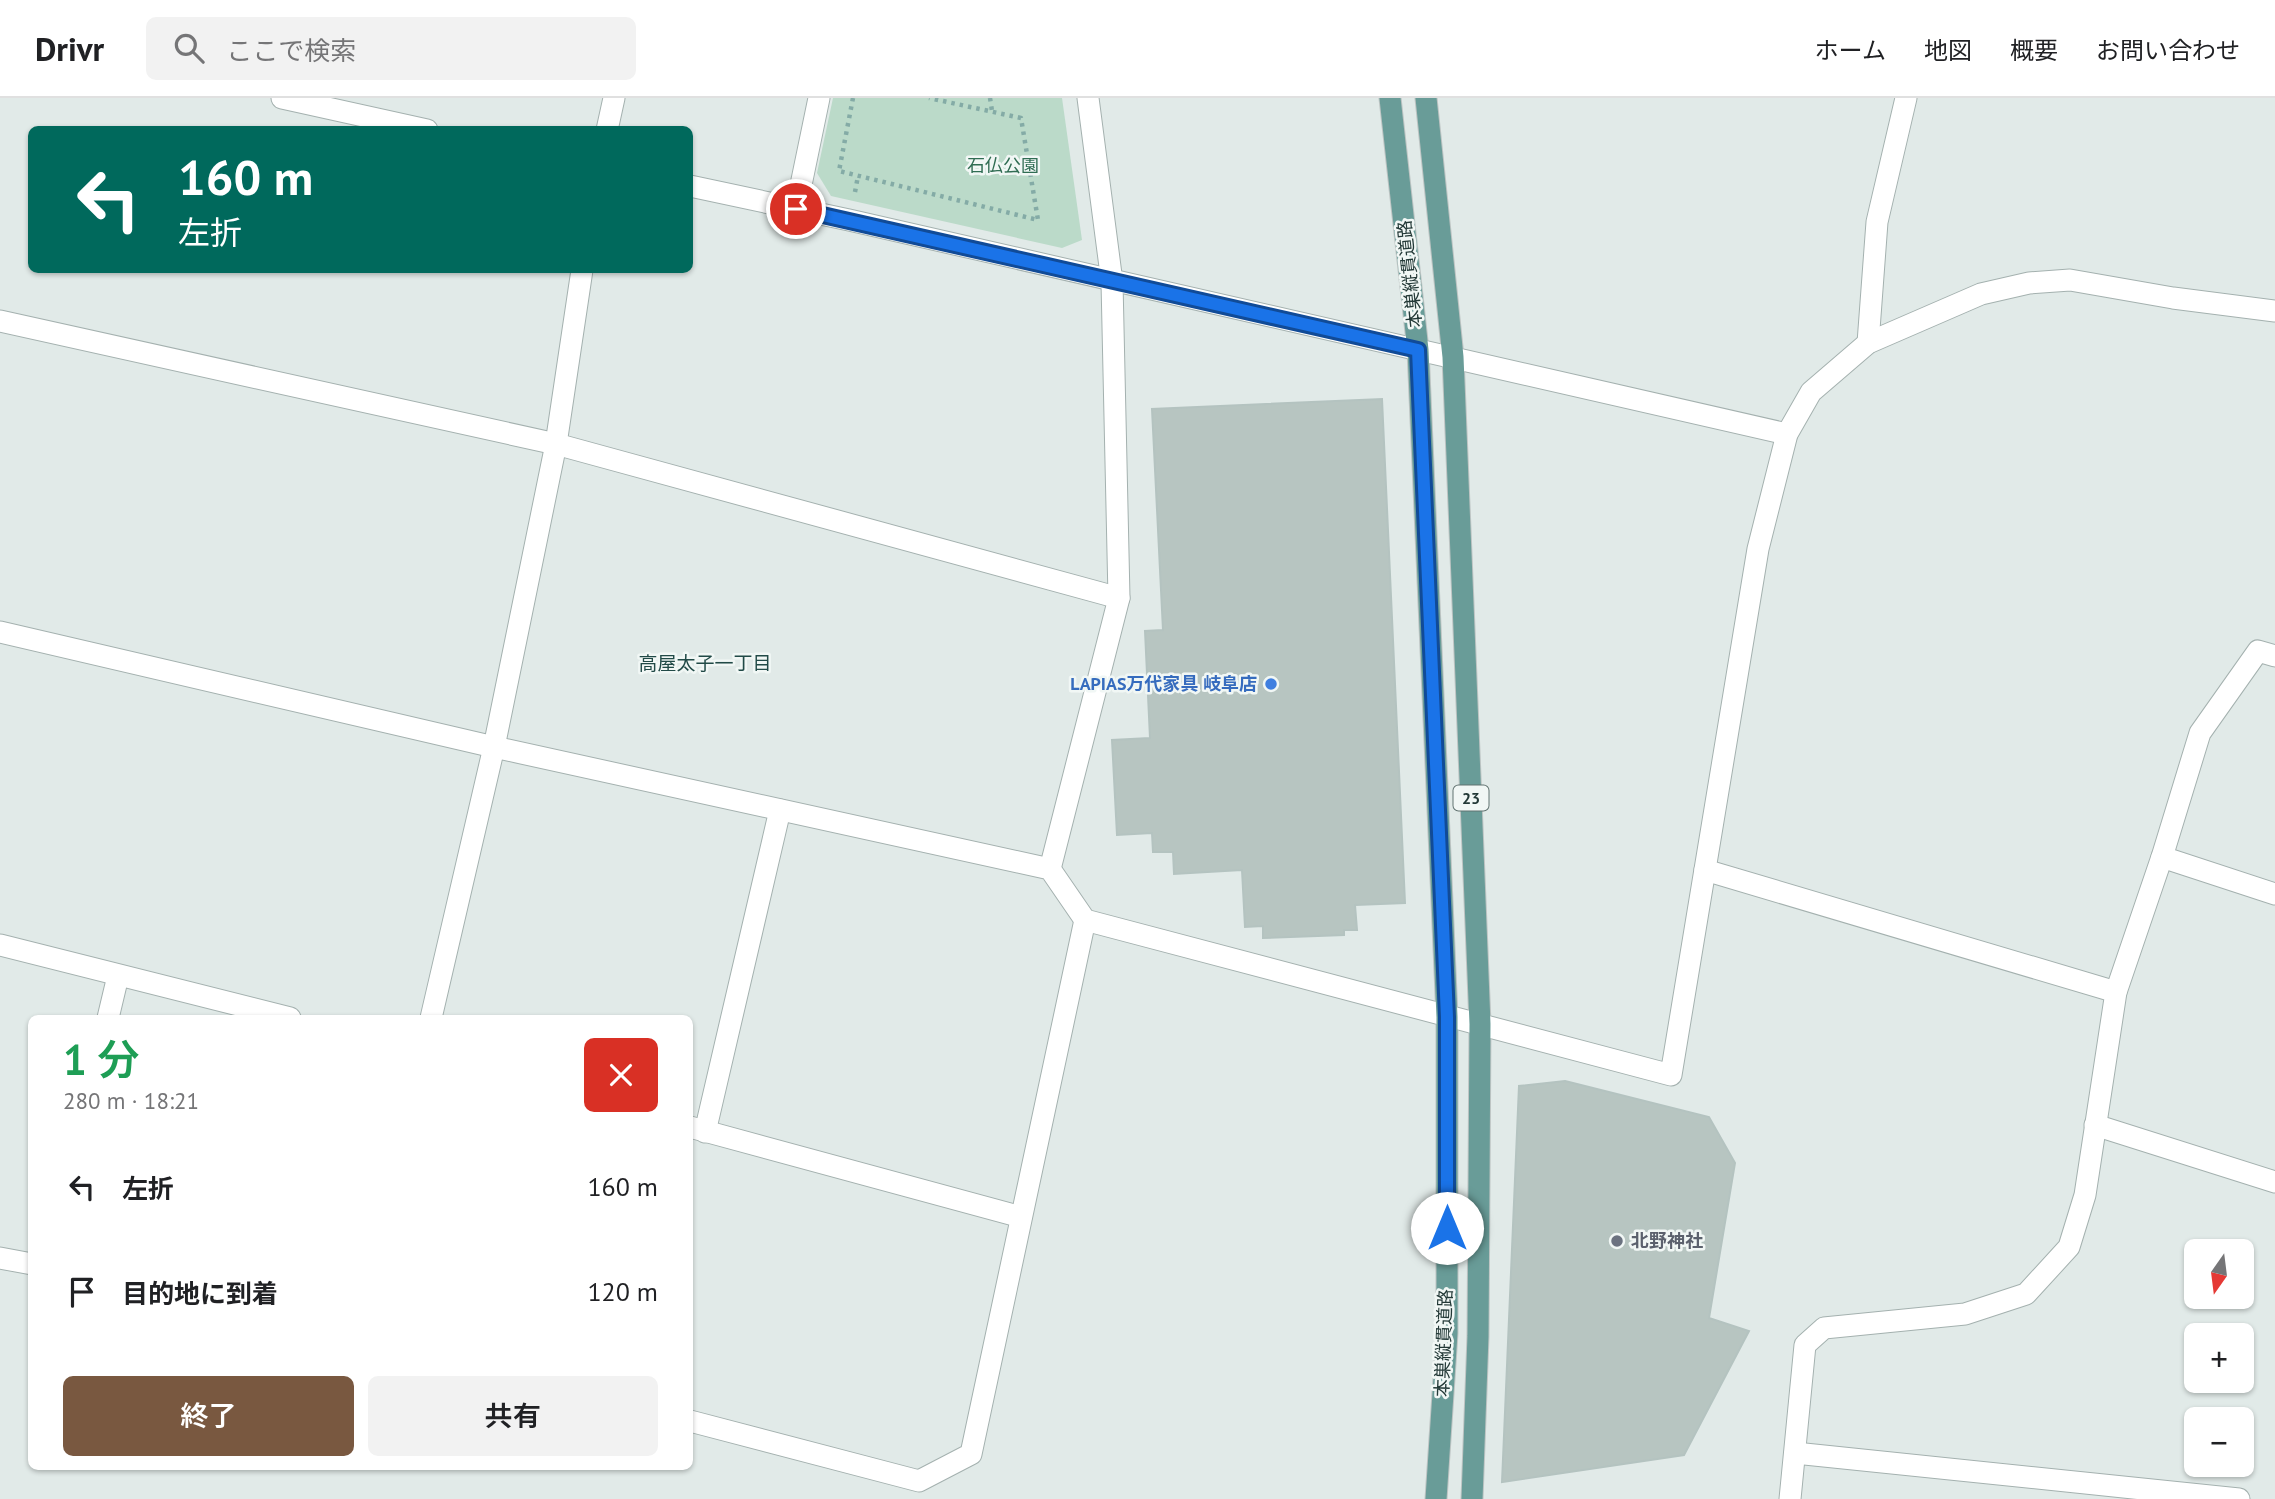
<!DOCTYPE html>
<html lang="ja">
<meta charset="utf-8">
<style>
:root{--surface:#fff;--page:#f2f2f2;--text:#202124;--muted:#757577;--line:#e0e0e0;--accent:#795840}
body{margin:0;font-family:"PT Sans","Noto Sans JP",sans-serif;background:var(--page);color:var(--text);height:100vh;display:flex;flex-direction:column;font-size:26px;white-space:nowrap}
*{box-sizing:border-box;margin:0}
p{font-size:23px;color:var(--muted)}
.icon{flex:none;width:38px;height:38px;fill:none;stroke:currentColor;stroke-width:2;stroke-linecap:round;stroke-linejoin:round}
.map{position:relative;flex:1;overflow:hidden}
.drawer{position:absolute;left:28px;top:917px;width:665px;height:455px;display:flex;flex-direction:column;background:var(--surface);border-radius:10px;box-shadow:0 2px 5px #0004}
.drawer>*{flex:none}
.top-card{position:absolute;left:28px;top:28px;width:665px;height:147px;border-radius:10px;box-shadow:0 2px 5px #0004;background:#00695c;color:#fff;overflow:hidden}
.needle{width:46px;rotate:194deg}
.fabs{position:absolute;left:2184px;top:1141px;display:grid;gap:14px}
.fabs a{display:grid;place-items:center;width:70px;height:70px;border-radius:10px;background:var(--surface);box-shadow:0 2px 5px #0004;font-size:35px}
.pin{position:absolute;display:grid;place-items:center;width:60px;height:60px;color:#fff;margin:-30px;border:4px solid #fff;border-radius:50%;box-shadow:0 2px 7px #0007}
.me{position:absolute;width:77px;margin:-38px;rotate:0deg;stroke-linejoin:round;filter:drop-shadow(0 0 5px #0008)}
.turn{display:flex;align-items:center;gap:24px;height:147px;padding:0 35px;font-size:32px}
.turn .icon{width:91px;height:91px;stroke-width:2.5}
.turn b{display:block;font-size:49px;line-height:60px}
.round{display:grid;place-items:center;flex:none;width:74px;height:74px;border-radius:10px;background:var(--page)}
.overview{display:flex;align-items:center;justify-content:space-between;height:119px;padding:0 35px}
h1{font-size:42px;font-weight:600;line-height:52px;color:#1e9e55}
.primary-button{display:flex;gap:14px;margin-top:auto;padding:14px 35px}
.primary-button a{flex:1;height:80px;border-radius:10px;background:var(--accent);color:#fff;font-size:28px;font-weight:600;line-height:80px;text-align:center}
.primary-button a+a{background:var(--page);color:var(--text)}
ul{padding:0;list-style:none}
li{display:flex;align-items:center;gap:21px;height:105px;padding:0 35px}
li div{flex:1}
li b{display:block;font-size:26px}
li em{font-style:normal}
header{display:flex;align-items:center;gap:42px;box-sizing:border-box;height:98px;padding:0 35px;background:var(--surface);border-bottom:2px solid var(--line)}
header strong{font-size:33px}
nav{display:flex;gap:38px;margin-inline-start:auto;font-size:24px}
.search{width:490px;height:63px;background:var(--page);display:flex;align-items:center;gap:18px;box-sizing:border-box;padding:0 24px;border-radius:10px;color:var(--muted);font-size:26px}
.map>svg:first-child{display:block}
.green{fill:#bbdac9}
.building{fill:#b7c5c1;stroke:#b4c3c0;stroke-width:2}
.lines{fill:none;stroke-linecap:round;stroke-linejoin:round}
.minor-casing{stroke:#a4b1af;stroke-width:23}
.primary-casing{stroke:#bdc4c3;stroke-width:23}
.path{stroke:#84aba6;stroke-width:4.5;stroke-dasharray:3.5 5;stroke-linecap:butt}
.minor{stroke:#fff;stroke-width:21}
.primary{stroke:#699c98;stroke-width:21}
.route-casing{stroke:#114b97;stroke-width:18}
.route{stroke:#1a73e8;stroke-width:12}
.shop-dot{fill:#3f7fe0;stroke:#f1f7f5;stroke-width:2.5}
.worship-dot{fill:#6b7280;stroke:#f1f7f5;stroke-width:2.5}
.labels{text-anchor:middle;stroke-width:5;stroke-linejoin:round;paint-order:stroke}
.shield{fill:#f1f7f5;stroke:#617270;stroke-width:2}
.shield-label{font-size:16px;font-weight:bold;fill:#233937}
.park-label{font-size:18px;fill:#306d53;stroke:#f1f7f5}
.street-label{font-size:18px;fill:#233937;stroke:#f1f7f5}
.shop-label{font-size:18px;font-weight:bold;fill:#366cbe;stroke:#f1f7f5;text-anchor:end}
.worship-label{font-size:18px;font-weight:bold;fill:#5b616d;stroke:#f1f7f5;text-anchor:start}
.neighbourhood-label{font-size:19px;fill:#214a47;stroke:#f1f7f5}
</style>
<header>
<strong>Drivr</strong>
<div class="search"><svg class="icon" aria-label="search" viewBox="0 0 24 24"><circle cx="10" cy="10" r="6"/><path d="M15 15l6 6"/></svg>ここで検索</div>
<nav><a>ホーム</a><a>地図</a><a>概要</a><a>お問い合わせ</a></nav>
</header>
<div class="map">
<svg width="2275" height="1401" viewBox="0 0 2275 1401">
<rect width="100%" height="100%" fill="#e1eae8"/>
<path class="green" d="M833,0H1062L1082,142L1062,150L831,98L817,75Z"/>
<g class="building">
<path d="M1382,301L1405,805L1355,807L1357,832H1344V837L1263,840V828L1245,829L1242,772L1174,776L1173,754H1153L1152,735L1117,737L1112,642L1150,640L1145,533L1163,532L1152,311Z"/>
<path d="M1565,983L1709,1019L1735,1065L1709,1220L1749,1233L1684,1357L1502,1384L1519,988Z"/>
</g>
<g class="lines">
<defs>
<g id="minor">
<path d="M282,0L427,32"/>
<path d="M607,32L614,0"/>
<path d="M690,88L849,122L1787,336"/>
<path d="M796,111L819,0"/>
<path d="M0,223L556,346L1119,500"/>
<path d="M1868,245L1877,124L1906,0"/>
<path d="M0,534L494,649L1050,771L1085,822L1671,977L1758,451L1787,336L1811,294L1868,245L1981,196L2029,185L2070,182L2173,200L2275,213"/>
<path d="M2162,759L2275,796"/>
<path d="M1050,771L1119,500L1112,184L1088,0"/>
<path d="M1705,772L2116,894"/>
<path d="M0,847L290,920"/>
<path d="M108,920L118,878"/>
<path d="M431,920L494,649L556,346L582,172"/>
<path d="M2095,1027L2275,1084"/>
<path d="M690,1029L1021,1119"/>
<path d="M705,1034L780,712"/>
<path d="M0,1160L32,1166"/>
<path d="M690,1323L919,1383L971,1356L1085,822"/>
<path d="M1795,1355L2239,1401"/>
<path d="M1790,1401L1805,1247L1824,1230L1965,1216L2026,1196L2069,1149L2085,1097L2116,894L2162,759L2200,635L2258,553L2275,558"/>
</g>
<g id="primary">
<path d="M1390,0L1418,252L1447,919V1235L1436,1401"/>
<path d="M1426,0L1453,259L1480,926L1478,1238L1472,1401"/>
</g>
</defs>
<use href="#minor" class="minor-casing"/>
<use href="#primary" class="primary-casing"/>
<g class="path">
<path d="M853,0L839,73L1038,122L1021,20L929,0"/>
<path d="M990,0L992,13"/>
<path d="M855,94L858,78"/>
</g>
<use href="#minor" class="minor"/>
<use href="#primary" class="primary"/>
</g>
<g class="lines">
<defs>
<path id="route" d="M796,111L1418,252L1447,919V1130"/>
</defs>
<use href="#route" class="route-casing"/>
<use href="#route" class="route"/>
</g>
<circle class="shop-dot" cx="1271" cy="586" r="7"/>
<circle class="worship-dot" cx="1617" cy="1143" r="7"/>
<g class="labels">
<rect class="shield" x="1453.5" y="687.5" width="35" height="25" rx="5"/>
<g class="shield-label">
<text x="1471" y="706">23</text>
</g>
<g class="park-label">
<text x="1003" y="74">石仏公園</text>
</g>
<g class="street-label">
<text transform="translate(1410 176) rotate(-96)" y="6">本巣縦貫道路</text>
<text transform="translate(1444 1245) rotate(-88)" y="6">本巣縦貫道路</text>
</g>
<g class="shop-label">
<text x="1257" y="592">LAPIAS万代家具 岐阜店</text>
</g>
<g class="worship-label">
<text x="1631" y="1149">北野神社</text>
</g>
<g class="neighbourhood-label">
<text x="705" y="572">高屋太子一丁目</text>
</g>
</g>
</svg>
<div class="fabs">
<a><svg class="needle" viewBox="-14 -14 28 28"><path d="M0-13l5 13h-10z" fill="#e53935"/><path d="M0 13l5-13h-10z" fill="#757577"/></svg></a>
<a>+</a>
<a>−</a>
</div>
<div class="pin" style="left:796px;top:111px;background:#d93025"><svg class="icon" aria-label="arrive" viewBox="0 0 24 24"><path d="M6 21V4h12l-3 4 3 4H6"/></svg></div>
<svg class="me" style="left:1447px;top:1130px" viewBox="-20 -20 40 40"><circle r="19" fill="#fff"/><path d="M0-13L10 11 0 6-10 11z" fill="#1a73e8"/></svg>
<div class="top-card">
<div class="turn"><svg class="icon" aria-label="left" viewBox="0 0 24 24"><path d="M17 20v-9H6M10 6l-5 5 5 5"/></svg><div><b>160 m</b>左折</div></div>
</div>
<section class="drawer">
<div class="overview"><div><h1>1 分</h1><p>280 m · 18:21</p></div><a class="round" style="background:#d93025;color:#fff"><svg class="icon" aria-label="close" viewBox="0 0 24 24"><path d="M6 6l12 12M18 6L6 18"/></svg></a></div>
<ul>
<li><svg class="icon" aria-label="left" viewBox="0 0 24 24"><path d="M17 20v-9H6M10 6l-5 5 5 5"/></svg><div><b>左折</b></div><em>160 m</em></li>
<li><svg class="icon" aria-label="arrive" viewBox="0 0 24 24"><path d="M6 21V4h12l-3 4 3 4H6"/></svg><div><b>目的地に到着</b></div><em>120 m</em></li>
</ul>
<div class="primary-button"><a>終了</a><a>共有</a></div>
</section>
</div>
